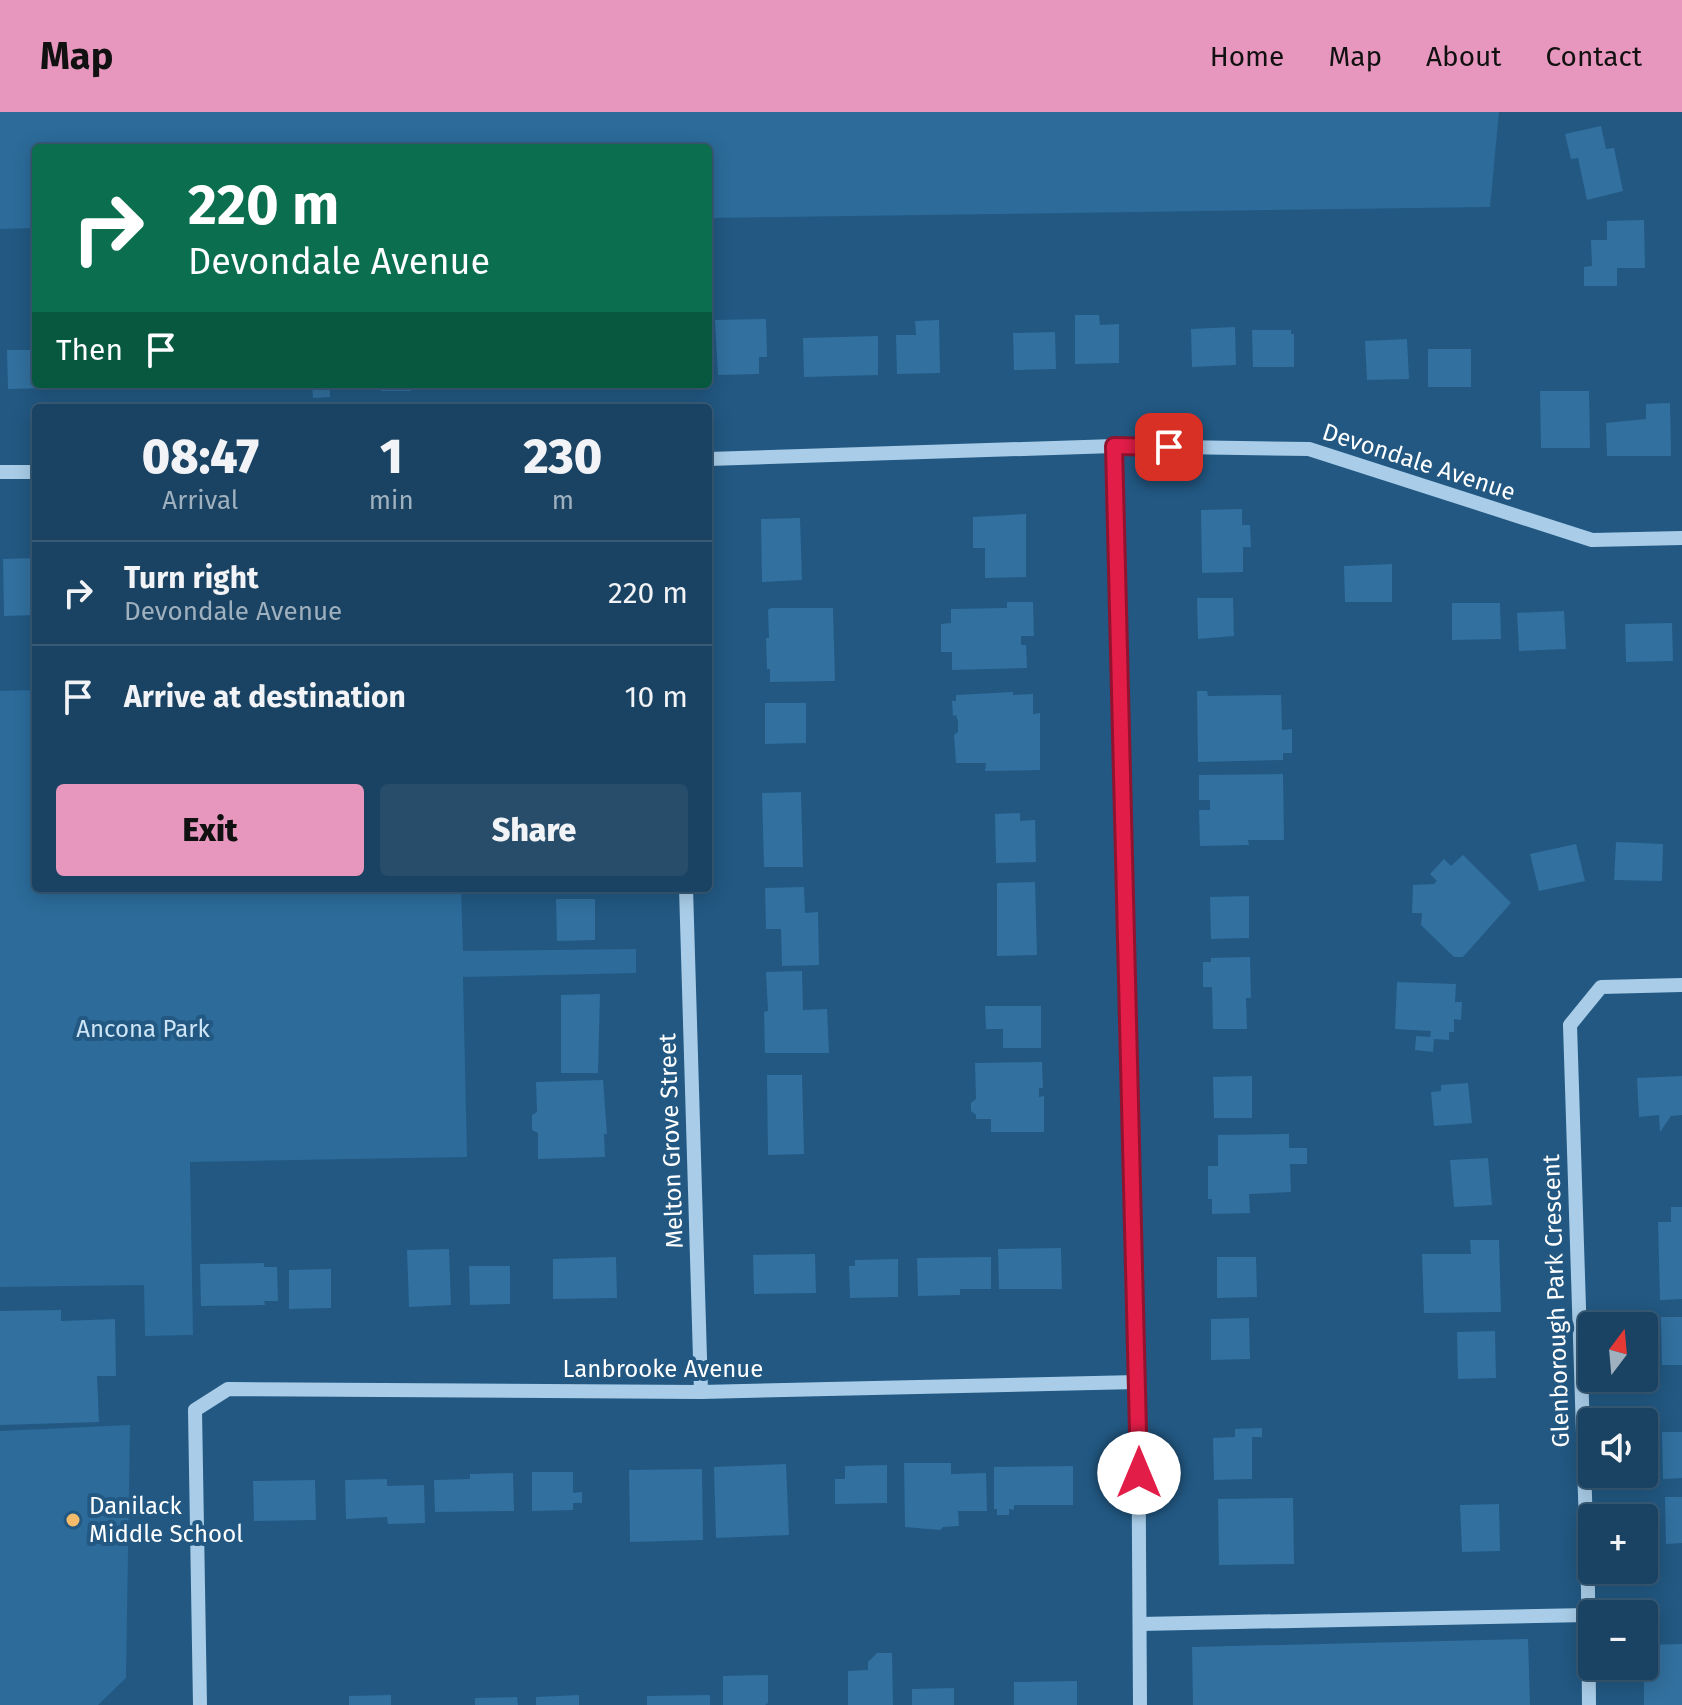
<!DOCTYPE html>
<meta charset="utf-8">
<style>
:root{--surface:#1a4262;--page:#274d6b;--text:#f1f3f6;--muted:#9fb0be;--line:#385b77;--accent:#e797bd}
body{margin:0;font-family:"Fira Sans",sans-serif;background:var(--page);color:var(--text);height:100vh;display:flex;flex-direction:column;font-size:30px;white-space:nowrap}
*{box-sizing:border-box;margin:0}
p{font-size:26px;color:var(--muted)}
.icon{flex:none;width:44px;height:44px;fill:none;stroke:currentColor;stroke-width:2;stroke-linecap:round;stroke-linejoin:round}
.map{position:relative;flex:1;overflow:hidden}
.side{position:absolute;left:32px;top:292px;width:680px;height:488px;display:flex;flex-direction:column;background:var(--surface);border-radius:8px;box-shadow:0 4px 20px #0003,0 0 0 2px var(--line)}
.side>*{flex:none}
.guide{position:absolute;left:32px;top:32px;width:680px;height:244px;border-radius:8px;box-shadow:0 4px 20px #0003,0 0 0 2px var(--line);background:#0b6e4f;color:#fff;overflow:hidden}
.needle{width:52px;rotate:16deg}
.tools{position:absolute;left:1578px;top:1200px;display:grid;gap:16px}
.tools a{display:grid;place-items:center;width:80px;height:80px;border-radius:8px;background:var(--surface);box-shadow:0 4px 20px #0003,0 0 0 2px var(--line);font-size:40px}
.pin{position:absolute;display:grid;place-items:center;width:68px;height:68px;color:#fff;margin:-34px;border-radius:16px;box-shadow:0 4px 12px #0006}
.me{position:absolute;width:88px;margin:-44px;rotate:0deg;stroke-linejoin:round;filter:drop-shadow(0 0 6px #0008)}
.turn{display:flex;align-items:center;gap:28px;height:168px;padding:0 24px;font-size:36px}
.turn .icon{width:104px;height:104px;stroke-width:2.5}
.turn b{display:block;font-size:56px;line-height:68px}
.then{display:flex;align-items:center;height:76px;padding:0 24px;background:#0003;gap:16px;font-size:30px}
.eta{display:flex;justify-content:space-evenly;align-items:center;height:136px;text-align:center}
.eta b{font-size:48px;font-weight:800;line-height:56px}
.primary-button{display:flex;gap:16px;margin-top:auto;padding:16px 24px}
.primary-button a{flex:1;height:92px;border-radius:8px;background:var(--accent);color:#111;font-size:32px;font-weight:800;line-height:92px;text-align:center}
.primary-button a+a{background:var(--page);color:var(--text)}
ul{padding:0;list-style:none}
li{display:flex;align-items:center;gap:24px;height:104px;padding:0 24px;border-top:2px solid var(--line)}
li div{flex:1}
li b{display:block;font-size:30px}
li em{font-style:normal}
header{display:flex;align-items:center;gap:48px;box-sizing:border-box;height:112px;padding:0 40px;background:var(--accent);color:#111}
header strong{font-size:38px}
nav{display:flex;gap:44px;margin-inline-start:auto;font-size:28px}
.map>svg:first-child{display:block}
.green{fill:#2c6b9a}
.building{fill:#32709f}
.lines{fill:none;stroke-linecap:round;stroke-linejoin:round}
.minor{stroke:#a9cde8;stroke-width:14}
.route-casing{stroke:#92132f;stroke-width:20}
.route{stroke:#e11d48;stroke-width:14}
.poi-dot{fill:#f4bb6b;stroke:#225882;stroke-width:3}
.labels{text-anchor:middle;stroke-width:8;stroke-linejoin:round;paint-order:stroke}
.street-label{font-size:24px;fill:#fff;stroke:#225882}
.park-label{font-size:24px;fill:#cde5f6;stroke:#225882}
.poi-label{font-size:24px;fill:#fff;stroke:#225882;text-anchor:start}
</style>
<header>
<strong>Map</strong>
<nav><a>Home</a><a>Map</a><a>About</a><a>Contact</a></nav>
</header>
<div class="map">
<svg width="1682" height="1593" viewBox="0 0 1682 1593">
<rect width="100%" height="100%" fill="#225882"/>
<g class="green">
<path d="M0,0H1499L1490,95L708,106V36H36V116L0,117Z"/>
<path d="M36,578V776H461L463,839L636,837V861L463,865L467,1045L190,1050L193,1223L145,1224L144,1173L0,1175V579Z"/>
<path d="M130,1313L126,1566L98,1593H0V1319Z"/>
</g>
<g class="building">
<path d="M1601,14L1606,37L1614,36L1623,79L1587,88L1578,46L1571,47L1565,22Z"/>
<path d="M1644,108L1645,156H1617V174H1584V155L1592,154L1591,128H1607V109Z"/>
<path d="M1075,203H1099L1100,213L1119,212V251L1075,252Z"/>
<path d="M766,207L767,245H759V262L718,263L715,208Z"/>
<path d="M939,208L940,261L897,262L896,223H916L915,209Z"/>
<path d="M1235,215L1236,253L1192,255L1191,217Z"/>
<path d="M1252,218H1291V222H1294V255H1253Z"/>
<path d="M1055,220L1056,257L1014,258L1013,221Z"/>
<path d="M878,224V263L804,265L803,226Z"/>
<path d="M1407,227L1409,267L1367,268L1365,229Z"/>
<rect x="1428" y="237" width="43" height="38"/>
<path d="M7,238H36V272H50V276L8,277Z"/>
<path d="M217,272H243V276L217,277Z"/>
<path d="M312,272H330V285L313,286Z"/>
<rect x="381" y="272" width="30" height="7"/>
<path d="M1540,279H1589L1590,336H1541Z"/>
<path d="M1670,291L1671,344H1607L1606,311L1646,307V292Z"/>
<path d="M1242,397V413H1250L1251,435H1243V460L1202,461L1201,398Z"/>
<path d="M1026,402V465L985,466V436H973V405Z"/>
<path d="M800,406L802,468L762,470L761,407Z"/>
<path d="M36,446V503L4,504L3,447Z"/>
<path d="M1392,452V490H1345L1344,454Z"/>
<path d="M1197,486H1233L1234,524L1198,527Z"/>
<path d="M1007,490H1033L1034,524H1021V533H1026L1027,556L952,558V540H941V512L951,511V497L1007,496Z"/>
<path d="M1452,491H1500L1501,527L1452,528Z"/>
<path d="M771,496H833L835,569L770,570V557H767L766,526H769L768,498Z"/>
<path d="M1564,499L1566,537L1519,539L1517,501Z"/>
<path d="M1672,511L1673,549L1626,550L1625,512Z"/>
<path d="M1197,579H1207L1208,584L1281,583L1282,618L1292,617V641H1283V648L1198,650Z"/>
<path d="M1013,580V583L1033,582V602L1040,601V658L985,659L986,651H956L954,623L958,620V609L956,603L953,604L952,589H956V583Z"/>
<path d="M765,591H806V631L765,632Z"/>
<path d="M1283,662L1284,728H1248L1249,733L1200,734L1199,698H1210V688H1199V663Z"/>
<path d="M801,680L803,755H764L762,681Z"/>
<path d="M1020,701V709L1035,708L1036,750L996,751L995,702Z"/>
<path d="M1616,730L1663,732L1662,769L1614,768Z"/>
<path d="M1576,732L1585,769L1539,779L1530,742Z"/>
<path d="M1463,743L1511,791L1463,845H1454L1421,813L1422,801H1412L1413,773L1434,772L1437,769L1430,762L1444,747L1451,754Z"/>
<path d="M1035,770L1037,843L997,844V771Z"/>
<path d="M804,775L805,801L818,800L819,853L782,854L781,817H766L765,776Z"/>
<path d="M1249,784V826L1211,827L1210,785Z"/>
<path d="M556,787H595V828L557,829Z"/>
<path d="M1250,845L1251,886H1246L1247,917H1213L1212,875H1203V850H1211V846Z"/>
<path d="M802,859L803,898L827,897L829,941H765L764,900L768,899L766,860Z"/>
<path d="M1397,870L1456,872L1455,890H1462L1461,908L1454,907V920H1449V928L1434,927L1433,940L1415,938L1416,924L1430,925L1431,919L1395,917Z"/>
<path d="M600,882L598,961H561V883Z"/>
<path d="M985,894H1041V936H1003V917H986Z"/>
<path d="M1042,950L1043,976H1039V985L1044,984V1020H991V1007H976V1003L971,999V991L976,987L975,951Z"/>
<path d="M767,963H802L804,1042L768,1043Z"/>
<path d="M1252,964V1006H1214L1213,965Z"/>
<path d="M1682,964V1003L1671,1004L1660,1020L1659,1003L1639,1005L1637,966Z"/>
<path d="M603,968L607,1022H604L605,1045L538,1047V1021L532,1018V1003L537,1000L536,970Z"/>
<path d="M1468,971L1472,1011L1434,1014L1431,980L1441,979V973Z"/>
<path d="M1289,1022V1036H1307V1052H1290L1291,1080L1249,1082L1250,1101L1212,1102V1087H1208V1054H1218V1023Z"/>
<path d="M1488,1046L1492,1093L1454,1095L1450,1048Z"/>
<path d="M1671,1095H1682V1187L1660,1188L1658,1110H1671Z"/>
<path d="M1470,1128H1499L1501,1200L1424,1201L1422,1142H1471Z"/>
<path d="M1061,1136L1062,1177H999L998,1137Z"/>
<path d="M449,1137L451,1193L409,1195L407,1138Z"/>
<path d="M815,1142L816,1181L754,1182L753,1143Z"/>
<path d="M616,1145L617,1186L553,1187V1147Z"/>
<path d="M991,1145V1177H960V1183L918,1184L917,1146Z"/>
<path d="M1217,1145H1256L1257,1185L1217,1186Z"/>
<path d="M898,1147V1185L850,1186L849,1154H855V1148Z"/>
<path d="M264,1151V1155H277L278,1189H264L265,1193L201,1194L200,1152Z"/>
<path d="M469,1154H510V1192L470,1193Z"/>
<path d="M331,1157V1196L289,1197V1158Z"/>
<path d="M61,1198V1209L115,1207L116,1264H97L99,1310L0,1313V1199Z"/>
<path d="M1661,1205H1682V1253H1662Z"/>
<path d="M1249,1206L1250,1247L1211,1248V1207Z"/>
<path d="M1495,1219L1496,1266L1458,1267L1457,1220Z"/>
<path d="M1262,1316V1325H1252V1367L1214,1368L1213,1326L1235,1325V1317Z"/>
<path d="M1662,1320H1682V1366L1663,1367Z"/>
<path d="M904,1351H951V1362L986,1361L987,1399H958L959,1414L943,1415L940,1418L905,1415Z"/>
<path d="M786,1352L789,1423L716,1426L714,1355Z"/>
<path d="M887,1353V1391L835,1392V1367H845V1354Z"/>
<path d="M1073,1354V1393H1014V1398L1009,1397V1403H997V1397H994V1355Z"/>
<path d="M702,1357L703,1428L630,1430L629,1358Z"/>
<path d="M532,1360H573V1381L582,1380V1391H573V1398L532,1399Z"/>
<path d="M513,1361L514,1399L435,1400L434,1368L470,1367V1362Z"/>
<path d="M387,1367V1374L424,1373L425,1411L388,1412L387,1405L346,1407L345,1368Z"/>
<path d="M315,1368L316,1408L254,1409L253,1369Z"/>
<path d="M1665,1385H1682V1431L1666,1432Z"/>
<path d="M1293,1386L1294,1452L1219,1453L1218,1387Z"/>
<path d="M1499,1392L1500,1439L1462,1440L1460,1393Z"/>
<path d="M1528,1527L1530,1593H1193L1192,1535Z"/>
<path d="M1682,1532V1593H1644V1533Z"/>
<path d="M877,1541H892L893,1593H848V1559L868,1558V1550Z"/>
<path d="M768,1563V1591L765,1593H723V1564Z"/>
<path d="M1077,1569V1593H1014V1570Z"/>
<path d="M954,1576V1593H912V1577Z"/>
<path d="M391,1583V1593H349V1584Z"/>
<path d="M579,1583V1593H536V1585Z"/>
<path d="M710,1583V1593H647V1584Z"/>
<path d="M517,1585L518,1593H475V1586Z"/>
</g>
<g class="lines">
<g class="minor">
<path d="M1114,334L1138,1270L1140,1593"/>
<path d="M708,347L1114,334L1309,337L1592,428L1682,426"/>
<path d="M0,360H36"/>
<path d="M686,776L701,1280"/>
<path d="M1140,1512L1588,1503"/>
<path d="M200,1593L195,1298L228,1277L701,1280L1138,1270"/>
<path d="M1589,1593L1588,1478L1570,913L1601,875L1682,873"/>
</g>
</g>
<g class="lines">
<defs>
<path id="route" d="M1139,1361L1114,334L1169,335"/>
</defs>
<use href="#route" class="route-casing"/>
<use href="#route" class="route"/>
</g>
<circle class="poi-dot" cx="73" cy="1408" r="8"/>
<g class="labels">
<g class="street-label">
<text transform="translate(1419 350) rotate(18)" y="8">Devondale Avenue</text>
<text transform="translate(671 1029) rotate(-92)" y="8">Melton Grove Street</text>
<text transform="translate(1556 1189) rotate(-92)" y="8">Glenborough Park Crescent</text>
<text x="663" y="1265">Lanbrooke Avenue</text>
</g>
<g class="park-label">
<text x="143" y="925">Ancona Park</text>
</g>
<g class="poi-label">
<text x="89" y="1402">Danilack<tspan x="89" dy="28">Middle School</tspan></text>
</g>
</g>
</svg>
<div class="tools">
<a><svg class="needle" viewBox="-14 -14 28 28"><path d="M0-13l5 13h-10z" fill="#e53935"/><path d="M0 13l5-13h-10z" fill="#9fb0be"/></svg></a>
<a><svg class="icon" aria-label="sound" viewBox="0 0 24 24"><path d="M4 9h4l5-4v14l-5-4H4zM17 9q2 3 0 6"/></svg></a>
<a>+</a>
<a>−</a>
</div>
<div class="pin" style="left:1169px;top:335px;background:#d93025"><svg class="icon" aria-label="arrive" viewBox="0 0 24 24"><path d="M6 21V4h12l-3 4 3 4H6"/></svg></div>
<svg class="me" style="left:1139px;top:1361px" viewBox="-20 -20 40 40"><circle r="19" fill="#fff"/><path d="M0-13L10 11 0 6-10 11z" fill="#e11d48"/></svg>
<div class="guide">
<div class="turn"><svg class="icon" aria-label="right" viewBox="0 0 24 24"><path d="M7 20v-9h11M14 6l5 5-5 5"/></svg><div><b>220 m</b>Devondale Avenue</div></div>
<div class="then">Then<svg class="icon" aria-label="arrive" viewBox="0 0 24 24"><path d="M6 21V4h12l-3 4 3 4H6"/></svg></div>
</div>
<section class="side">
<div class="eta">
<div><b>08:47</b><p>Arrival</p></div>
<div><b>1</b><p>min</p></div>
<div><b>230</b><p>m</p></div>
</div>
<ul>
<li><svg class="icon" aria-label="right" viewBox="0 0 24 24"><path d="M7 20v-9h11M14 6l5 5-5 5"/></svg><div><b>Turn right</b><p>Devondale Avenue</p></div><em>220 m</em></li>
<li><svg class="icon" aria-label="arrive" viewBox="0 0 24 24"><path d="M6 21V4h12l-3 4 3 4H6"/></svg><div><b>Arrive at destination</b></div><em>10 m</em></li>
</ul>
<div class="primary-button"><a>Exit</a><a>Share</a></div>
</section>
</div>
